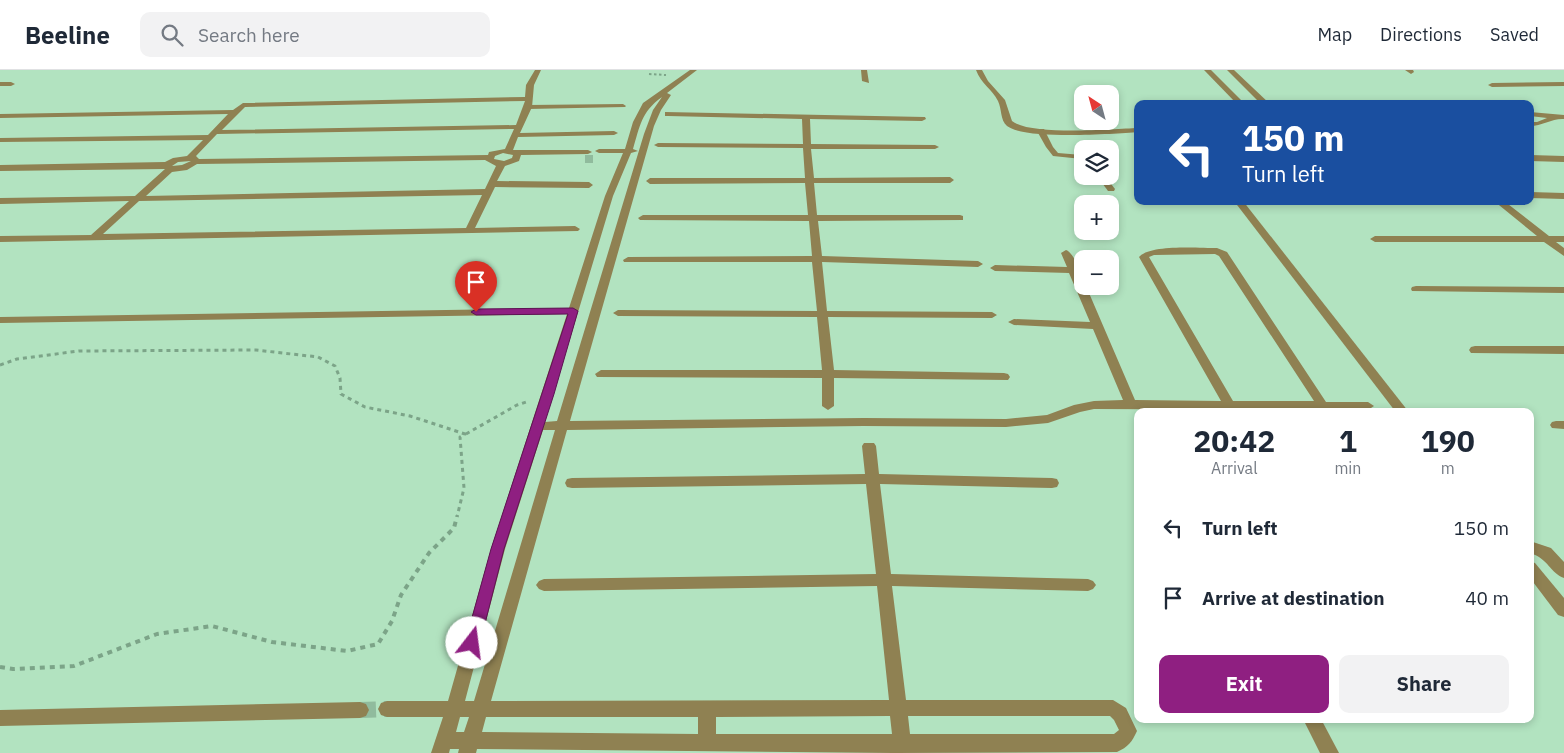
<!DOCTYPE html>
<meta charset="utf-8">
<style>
:root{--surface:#fff;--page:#f2f2f3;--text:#1f2937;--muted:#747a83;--line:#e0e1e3;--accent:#8f1f81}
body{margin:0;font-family:"IBM Plex Sans",sans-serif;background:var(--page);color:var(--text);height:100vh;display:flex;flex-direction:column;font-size:19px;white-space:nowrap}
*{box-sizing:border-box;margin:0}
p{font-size:16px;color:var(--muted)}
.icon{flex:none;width:28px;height:28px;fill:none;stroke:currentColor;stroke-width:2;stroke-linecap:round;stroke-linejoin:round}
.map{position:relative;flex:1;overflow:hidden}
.panel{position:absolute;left:1134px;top:338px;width:400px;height:315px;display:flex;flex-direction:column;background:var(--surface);border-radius:10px;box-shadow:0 2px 8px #0003}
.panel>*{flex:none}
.guide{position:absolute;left:1134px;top:30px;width:400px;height:105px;border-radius:10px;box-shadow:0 2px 8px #0003;background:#1a4fa0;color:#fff;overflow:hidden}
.needle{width:32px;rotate:324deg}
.controls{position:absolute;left:1074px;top:15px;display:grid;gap:10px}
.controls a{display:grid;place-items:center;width:45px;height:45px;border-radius:10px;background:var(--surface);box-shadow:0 2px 8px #0003;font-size:25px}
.pin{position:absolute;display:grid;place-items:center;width:42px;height:42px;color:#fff;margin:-51px -21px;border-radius:50% 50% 50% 0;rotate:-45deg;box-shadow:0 0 5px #0007}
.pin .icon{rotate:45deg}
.me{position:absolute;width:55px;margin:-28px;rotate:15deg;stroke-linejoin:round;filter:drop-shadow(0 0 4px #0008)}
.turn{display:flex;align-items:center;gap:18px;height:105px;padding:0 25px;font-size:22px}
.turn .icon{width:65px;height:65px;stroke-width:2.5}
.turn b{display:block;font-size:35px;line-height:42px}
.eta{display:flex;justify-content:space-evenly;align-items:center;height:85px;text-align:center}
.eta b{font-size:30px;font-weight:700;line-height:35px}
.cta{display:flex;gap:10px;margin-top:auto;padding:10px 25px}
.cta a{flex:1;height:58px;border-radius:10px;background:var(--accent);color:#fff;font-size:20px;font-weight:700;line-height:58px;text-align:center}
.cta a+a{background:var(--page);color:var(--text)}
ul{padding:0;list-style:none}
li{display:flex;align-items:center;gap:15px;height:70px;padding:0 25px}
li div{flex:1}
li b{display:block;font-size:19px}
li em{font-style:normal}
header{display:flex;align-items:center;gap:30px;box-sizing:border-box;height:70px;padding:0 25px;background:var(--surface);border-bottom:1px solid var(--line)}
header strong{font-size:24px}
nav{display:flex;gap:28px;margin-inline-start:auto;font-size:18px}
.search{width:350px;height:45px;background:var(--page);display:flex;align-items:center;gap:12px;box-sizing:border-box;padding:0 18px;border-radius:10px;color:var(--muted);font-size:19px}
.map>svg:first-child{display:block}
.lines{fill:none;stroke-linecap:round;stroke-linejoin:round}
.street-tunnel-far1{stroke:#90bb9d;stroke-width:8;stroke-dasharray:8 4;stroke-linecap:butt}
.street-tunnel{stroke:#90bb9d;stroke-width:16;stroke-dasharray:16 8;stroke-linecap:butt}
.path-far2{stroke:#7ca488;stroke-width:2;stroke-dasharray:2.5 2.5;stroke-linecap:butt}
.path-far1{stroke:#7ca488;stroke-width:3;stroke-dasharray:4 4;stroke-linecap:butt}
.path{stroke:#7ca488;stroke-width:4;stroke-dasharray:5 5;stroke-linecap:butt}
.lane{fill:#8f8152;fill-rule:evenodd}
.street{fill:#8f8152;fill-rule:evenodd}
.route{fill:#8f1f81;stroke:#5d1454}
</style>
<header>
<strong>Beeline</strong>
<div class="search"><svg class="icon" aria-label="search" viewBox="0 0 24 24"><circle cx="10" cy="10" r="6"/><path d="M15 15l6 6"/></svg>Search here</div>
<nav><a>Map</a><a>Directions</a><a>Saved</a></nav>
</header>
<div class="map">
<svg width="1564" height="683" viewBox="0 0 1564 683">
<rect width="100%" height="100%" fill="#b2e3c0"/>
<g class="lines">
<path class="street-tunnel-far1" d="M585,89H596"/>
<path class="street-tunnel" d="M360,640L387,639"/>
<path class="path-far2" d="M649,4L666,5"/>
<g class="path-far1">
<path d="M0,295L17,289L79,281L256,280L318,287L335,296L340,308L341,324L365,337L410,346L465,364L460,367L464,418L457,447"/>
<path d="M466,364L517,335L529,331"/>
</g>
<path class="path" d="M0,597L13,599L74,596L157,564L212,556L272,572L347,581L378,574L392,551L401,525L429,483L454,458L457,446"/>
<g class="lane">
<path d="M623,34L626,36L625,37L528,39L525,37L528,35Z"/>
<path d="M1038,59H1044L1053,77L1058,83L1082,85V89L1053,86L1046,77L1037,61Z"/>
<path d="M1097,106H1105L1115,119L1114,121H1108Z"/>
</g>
<g class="street">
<path d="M535,0H541L534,15L532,37L520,63L614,61L618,63L614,65L518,67L513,80H588L592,82L588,84L521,85L519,91L505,96L497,111L589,112L593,115L589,118L495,117L475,158L575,156L580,159L578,161L0,172V166L91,165L129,131L0,134V128L135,126L165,99L0,101V95L165,92L173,88L187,86L203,70L0,72V68L208,65L228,44L0,48V44L233,40L243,33L525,27L526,15ZM525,31L516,55L222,60L245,37ZM514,59L505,79L489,82L488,85L199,89L196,86L217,64ZM503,83L513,85L512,88L504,91L494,89L495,86ZM485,90L496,96L485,119L146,126L172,102L187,100L197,94ZM191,91L182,95L172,96L178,92ZM482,125L466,158L103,164L139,131Z"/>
<path d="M690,0H697L667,23L671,25L661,40L654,56L570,351L864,348L1006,349L1047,345L1074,335L1094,331L1123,330L1093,259L1014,255L1008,252L1014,249L1090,252L1069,203L995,201L990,198L995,195L1067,197L1061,183L1066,180C1075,183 1082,207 1082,216H1086L1135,330L1221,331L1139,187C1150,174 1199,178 1217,178L1227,182L1326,332H1368L1374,336L1368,340L1094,339L1080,342L1048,353L1006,357L864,356L567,360L491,631L889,630L877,516L544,521L539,519L536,515L539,511L544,509L876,504L866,414L572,418L567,417L565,413L567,409L572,408L865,404L862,376L864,373H874L876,376L879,404L1052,408L1057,409L1059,413L1057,417L1052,418L880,414L891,504L1088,509L1093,511L1096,515L1093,519L1088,521L892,516L906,630H1113L1126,638L1137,661C1132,672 1128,677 1117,682L894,683L477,679L476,683H458L459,679H450L449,683H431L443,647H387L381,645L378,639L381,633L387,631H448L491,479L567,244L0,253V247L569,238L605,126L623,83H599L595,81L599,79H625L633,52L643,33ZM662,27L653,40L644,64L557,351L545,352L613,126L631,83L638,81L633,79C640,56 641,42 662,27ZM1215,184L1219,186L1314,331H1233L1149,187L1154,185ZM543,360H555L474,631H465L505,479ZM890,646L892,664H716V647ZM908,646H1110L1114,650L1119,660L1114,664H910ZM460,647H469L464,662H456ZM486,647H698V664L482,662Z"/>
<path d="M861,0H867L869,13L862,11Z"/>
<path d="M976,0H982L988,11L1005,30L1012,51C1030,66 1112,59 1138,58V62C1112,64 1025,70 1007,56C1000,50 1002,39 998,31C992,19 981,14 976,0Z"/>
<path d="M1204,0H1211L1245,34H1237Z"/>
<path d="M1227,0H1234L1270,34H1261Z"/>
<path d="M1405,0H1413L1414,2L1411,4Z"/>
<path d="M0,12H11L15,14L11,16H0Z"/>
<path d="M1564,12V16L1492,17L1488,15L1492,13Z"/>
<path d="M665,42L925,47L926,49L922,51L810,49L811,74L935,75L939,77L935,79H811L814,108L950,107L954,110L950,113H814L817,145H960L963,146V150L818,151L822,186L978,191L983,194L978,197L822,192L827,241L992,242L997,245L992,248L828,247L834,300L1004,303L1008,304L1010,307L1008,310L834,308V336L828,340L822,336V308L597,307L595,304L601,300H822L817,247L618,246L613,243L618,240L817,241L812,192H624L623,190L628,187L812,186L809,151L640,150L638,148L643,145H808L805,113L650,114L646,111L650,108H805L803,78L658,77L654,75L658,73L803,74L802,49L668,46H665Z"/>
<path d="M1530,42L1564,45V49C1553,48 1542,56 1530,56V52H1537L1547,48L1530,46Z"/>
<path d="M1530,85L1564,86V92L1530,91Z"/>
<path d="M1530,122L1564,123V129L1530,128Z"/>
<path d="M1234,131H1243L1408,341H1395Z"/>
<path d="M1494,131H1504L1549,166H1564V172H1556L1564,178V186L1544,172H1375L1370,169L1375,166H1537Z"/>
<path d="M1416,216L1564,217V223L1412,221L1411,219L1412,217Z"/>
<path d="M1475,276H1564V284L1471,283L1469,280L1471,277Z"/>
<path d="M1556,351H1564V359L1552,358L1550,355L1552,352Z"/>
<path d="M1530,471L1551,478L1564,492V508C1550,503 1549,489 1530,483Z"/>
<path d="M1530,491L1535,493L1564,528V547L1558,545L1530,508Z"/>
<path d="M360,632L366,634L369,640L366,646L360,648L0,656V640Z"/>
<path d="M1303,649H1321L1339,683H1320Z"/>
</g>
</g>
<path class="route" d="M573,238L578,241L554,324L504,479L480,573L478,577L472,579L467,577L465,573L491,479L568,244L476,245L471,242L476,239Z"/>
</svg>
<div class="controls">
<a><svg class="needle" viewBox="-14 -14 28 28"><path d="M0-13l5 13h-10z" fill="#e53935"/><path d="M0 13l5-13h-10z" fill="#747a83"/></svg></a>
<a><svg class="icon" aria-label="layers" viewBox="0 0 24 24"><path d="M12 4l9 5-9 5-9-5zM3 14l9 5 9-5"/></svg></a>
<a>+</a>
<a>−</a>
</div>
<div class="pin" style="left:476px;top:242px;background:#d93025"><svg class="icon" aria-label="arrive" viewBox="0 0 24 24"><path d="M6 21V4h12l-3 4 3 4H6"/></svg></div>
<svg class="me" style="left:472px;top:573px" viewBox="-20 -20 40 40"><circle r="19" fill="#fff"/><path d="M0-13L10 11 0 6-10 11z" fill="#8f1f81"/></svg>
<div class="guide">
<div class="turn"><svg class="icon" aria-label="left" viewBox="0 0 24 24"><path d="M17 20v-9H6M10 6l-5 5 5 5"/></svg><div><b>150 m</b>Turn left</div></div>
</div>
<section class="panel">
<div class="eta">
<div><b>20:42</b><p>Arrival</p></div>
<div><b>1</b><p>min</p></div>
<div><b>190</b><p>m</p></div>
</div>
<ul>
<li><svg class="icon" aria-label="left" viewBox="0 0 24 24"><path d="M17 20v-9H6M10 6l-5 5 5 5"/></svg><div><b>Turn left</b></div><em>150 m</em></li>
<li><svg class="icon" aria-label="arrive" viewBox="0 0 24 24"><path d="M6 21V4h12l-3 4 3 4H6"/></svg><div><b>Arrive at destination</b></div><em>40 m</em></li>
</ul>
<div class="cta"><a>Exit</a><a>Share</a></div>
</section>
</div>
